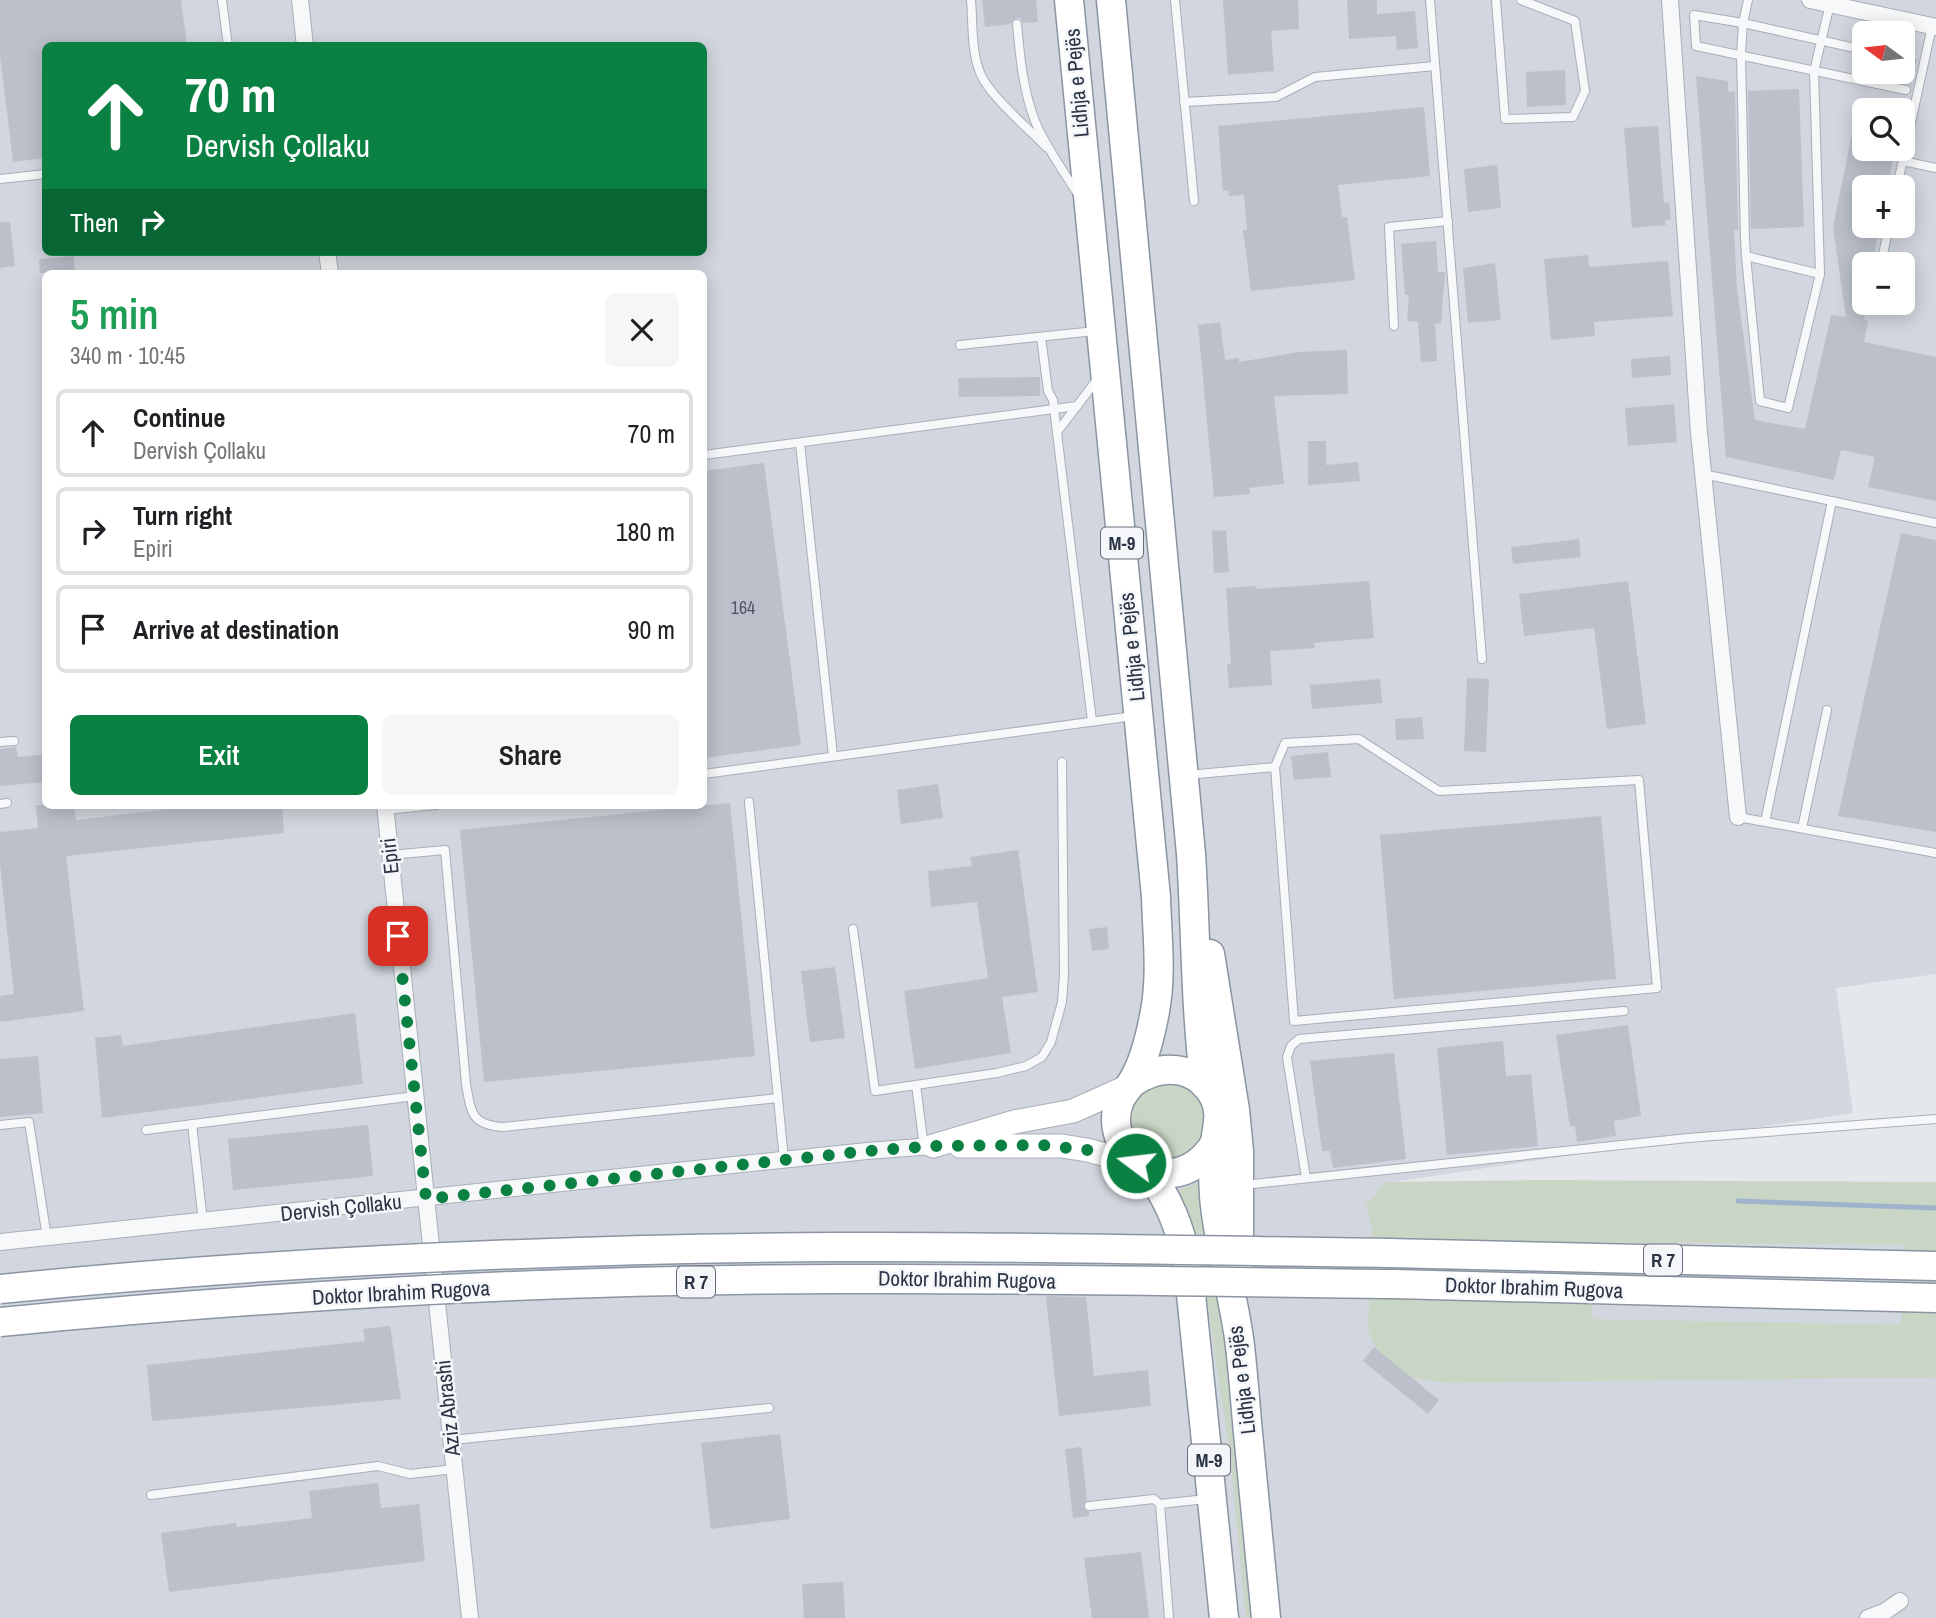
<!DOCTYPE html>
<meta charset="utf-8">
<style>
:root{--surface:#fff;--page:#f6f6f6;--text:#202124;--muted:#757577;--line:#e0e0e0;--accent:#0b8043}
body{margin:0;font-family:"Archivo Narrow",sans-serif;background:var(--page);color:var(--text);height:100vh;display:flex;flex-direction:column;font-size:26px;white-space:nowrap}
*{box-sizing:border-box;margin:0}
p{font-size:23px;color:var(--muted)}
.icon{flex:none;width:38px;height:38px;fill:none;stroke:currentColor;stroke-width:2;stroke-linecap:round;stroke-linejoin:round}
.map{position:relative;flex:1;overflow:hidden}
.drawer{position:absolute;left:42px;top:270px;width:665px;height:539px;display:flex;flex-direction:column;background:var(--surface);border-radius:10px;box-shadow:0 4px 18px #0003}
.drawer>*{flex:none}
.hud{position:absolute;left:42px;top:42px;width:665px;height:214px;border-radius:10px;box-shadow:0 4px 18px #0003;background:#0b8043;color:#fff;overflow:hidden}
.needle{width:46px;rotate:285deg}
.tools{position:absolute;left:1852px;top:21px;display:grid;gap:14px}
.tools a{display:grid;place-items:center;width:63px;height:63px;border-radius:10px;background:var(--surface);box-shadow:0 4px 18px #0003;font-size:35px}
.pin{position:absolute;display:grid;place-items:center;width:60px;height:60px;color:#fff;margin:-30px;border-radius:14px;box-shadow:0 4px 10px #0006}
.me{position:absolute;width:77px;margin:-38px;rotate:285deg;stroke-linejoin:round;filter:drop-shadow(0 0 5px #0008)}
.turn{display:flex;align-items:center;gap:24px;height:147px;padding:0 28px;font-size:32px}
.turn .icon{width:91px;height:91px;stroke-width:2.5}
.turn b{display:block;font-size:49px;line-height:60px}
.then{display:flex;align-items:center;height:66px;padding:0 28px;background:#0003;gap:14px;font-size:26px}
.round{display:grid;place-items:center;flex:none;width:74px;height:74px;border-radius:10px;background:var(--page)}
.headline{display:flex;align-items:center;justify-content:space-between;height:119px;padding:0 28px}
h1{font-size:42px;font-weight:600;line-height:52px;color:#1e9e55}
.cta{display:flex;gap:14px;margin-top:auto;padding:14px 28px}
.cta a{flex:1;height:80px;border-radius:10px;background:var(--accent);color:#fff;font-size:28px;font-weight:600;line-height:80px;text-align:center}
.cta a+a{background:var(--page);color:var(--text)}
ul{padding:0;list-style:none}
li{display:flex;align-items:center;gap:21px;height:88px;margin:0 14px 10px;padding:0 14px;border:4px solid var(--line);border-radius:10px}
li div{flex:1}
li b{display:block;font-size:26px}
li em{font-style:normal}
.map>svg:first-child{display:block}
.built{fill:#d2d6de;fill-rule:evenodd}
.green{fill:#c9d6c5;fill-rule:evenodd}
.lines{fill:none;stroke-linecap:round;stroke-linejoin:round}
.stream{stroke:#9fb4cc;stroke-width:5}
.building{fill:#bbc0ca}
.lane-casing{stroke:#a9aeb7;stroke-width:10}
.street-casing{stroke:#a9aeb7;stroke-width:18}
.secondary-casing{stroke:#a9aeb7;stroke-width:25}
.highway-casing{stroke:#8b94a3;stroke-width:31}
.lane{stroke:#f7f8fa;stroke-width:8}
.street{stroke:#f7f8fa;stroke-width:16}
.secondary{stroke:#fff;stroke-width:23}
.highway{stroke:#fff;stroke-width:28}
.highway-bridge-casing{stroke:#8b94a3;stroke-width:31;stroke-linecap:butt}
.highway-bridge{stroke:#fff;stroke-width:28}
.route{stroke:#0b8043;stroke-width:12;stroke-dasharray:0 21.6}
.labels{text-anchor:middle;stroke-width:5;stroke-linejoin:round;paint-order:stroke}
.number-label{font-size:18px;fill:#4f5766}
.shield{fill:#f4f6f9;stroke:#676e7b;stroke-width:2}
.shield-label{font-size:19px;font-weight:bold;fill:#2b3445}
.street-label{font-size:21px;fill:#2b3445;stroke:#f4f6f9}
</style>
<div class="map">
<svg width="1936" height="1618" viewBox="0 0 1936 1618">
<rect width="100%" height="100%" fill="#e4e7ec"/>
<path class="built" d="M0,0H1936V974L1836,988L1853,1113L1393,1182H1936V1618H0ZM1864,33H1902V72H1864ZM46,46H704V252H46ZM1864,110H1902V149H1864ZM1864,187H1902V226H1864ZM1864,264H1902V303H1864ZM46,273H704V805H46Z"/>
<g class="green">
<circle cx="1168" cy="1122" r="37"/>
<path d="M1205,1180L1236,1419L1257,1618H1246L1230,1454L1200,1252L1179,1190Z"/>
<path d="M1538,1180L1936,1182V1377L1448,1383L1387,1374L1368,1330L1372,1229L1366,1205L1386,1182ZM1595,1242L1904,1245L1901,1325L1592,1319Z"/>
</g>
<g class="lines">
<path class="stream" d="M1738,1201L1936,1208"/>
</g>
<g class="building">
<path d="M0,0H181L187,46H46V158L13,162L0,55Z"/>
<path d="M982,0H1036L1038,22L1023,23L1020,18H1016L1010,24L985,27Z"/>
<path d="M1223,0H1298L1299,29L1271,31L1274,71L1228,75Z"/>
<path d="M1347,0H1377V14L1415,11L1418,48L1397,50L1396,36L1349,39Z"/>
<path d="M1565,70L1566,105L1527,107L1526,72Z"/>
<path d="M1696,76L1728,81V92L1735,91L1738,230H1734L1737,289L1755,420L1805,429L1831,315L1846,317L1833,227L1857,109L1864,110V149H1895L1887,187H1864V226H1879L1873,264H1864V303H1867L1864,320L1868,321L1864,342L1936,357V501L1868,487L1875,457L1841,450L1834,480L1726,457Z"/>
<path d="M1799,89L1804,227L1751,229L1748,91Z"/>
<path d="M1424,107L1430,176L1338,185L1342,217H1347L1355,280L1251,291L1243,230H1247L1244,195L1229,196L1228,190L1223,191L1218,126Z"/>
<path d="M1658,126L1664,203L1669,202L1671,220H1665L1666,225L1632,228L1624,128Z"/>
<path d="M1497,165L1501,208L1468,212L1464,169Z"/>
<path d="M0,222H10L15,266L0,268Z"/>
<path d="M1436,241L1438,272H1445L1441,324L1435,323L1437,361L1421,362L1418,322L1407,321L1409,295H1405L1401,244Z"/>
<path d="M1588,255L1589,267L1668,261L1673,316L1594,322L1595,336L1551,340L1544,259Z"/>
<path d="M74,256L75,273H40L39,259Z"/>
<path d="M1495,263L1501,320L1468,323L1463,268Z"/>
<path d="M1220,322L1225,360L1239,358V362L1299,352L1347,350L1348,394L1274,396L1284,484L1249,488L1250,494L1214,497L1198,325Z"/>
<path d="M1670,356L1671,375L1632,378L1631,359Z"/>
<path d="M1040,377V396L959,397L958,378Z"/>
<path d="M1674,404L1677,442L1628,446L1625,408Z"/>
<path d="M1308,441H1326V465L1358,462L1360,481L1308,485Z"/>
<path d="M764,463L801,745L704,758V471Z"/>
<path d="M1226,530L1229,572L1214,573L1212,531Z"/>
<path d="M1901,533L1936,540V832L1838,816Z"/>
<path d="M1579,539L1581,557L1513,564L1511,547Z"/>
<path d="M1369,581L1374,638L1314,643L1315,648L1270,651L1272,685L1229,688L1227,664H1231L1226,588L1256,586L1257,589Z"/>
<path d="M1628,581L1646,724L1607,729L1594,628L1524,636L1519,594Z"/>
<path d="M1467,678L1489,679L1486,752L1464,751Z"/>
<path d="M1380,679L1382,703L1312,709L1310,685Z"/>
<path d="M1422,717L1424,739L1396,740L1395,719Z"/>
<path d="M16,747L18,757L46,754V782L0,786V749Z"/>
<path d="M1328,752L1331,777L1294,780L1291,756Z"/>
<path d="M938,784L943,818L901,824L897,790Z"/>
<path d="M730,803L755,1056L484,1082L460,830Z"/>
<path d="M36,805H74L76,820L204,805H282L284,833L66,856L84,1011L0,1022V996L14,994L0,864V832L38,828Z"/>
<path d="M1601,816L1616,979L1394,999L1380,835Z"/>
<path d="M1018,850L1038,992L1002,997L1011,1053L915,1069L904,991L988,978L977,902L931,907L928,871L972,866L970,857Z"/>
<path d="M1107,927L1109,949L1092,951L1089,929Z"/>
<path d="M835,967L845,1038L810,1042L801,971Z"/>
<path d="M355,1013L363,1084L102,1118L95,1038L121,1035L123,1046Z"/>
<path d="M1628,1025L1641,1116L1614,1121L1616,1136L1577,1142L1575,1126L1570,1127L1556,1035Z"/>
<path d="M1503,1041L1506,1076L1531,1074L1538,1146L1447,1155L1437,1048Z"/>
<path d="M1394,1053L1406,1159L1333,1168L1330,1151H1322L1310,1061Z"/>
<path d="M38,1056L43,1113L0,1117V1059Z"/>
<path d="M368,1125L373,1176L233,1190L228,1139Z"/>
<path d="M1046,1296L1086,1297L1094,1376L1148,1370L1151,1406L1059,1416Z"/>
<path d="M390,1326L401,1399L152,1421L147,1365L365,1341L363,1329Z"/>
<path d="M1374,1347L1439,1400L1428,1414L1363,1361Z"/>
<path d="M780,1434L790,1519L711,1529L701,1443Z"/>
<path d="M1081,1447L1087,1500L1083,1507L1089,1512V1516L1073,1518L1065,1449Z"/>
<path d="M378,1483L381,1508L419,1504L425,1561L169,1592L161,1533L236,1523L237,1527L312,1518L309,1491Z"/>
<path d="M1141,1552L1149,1618H1092L1084,1558Z"/>
<path d="M843,1582L845,1618H804L802,1584Z"/>
</g>
<g class="lines">
<defs>
<g id="lane">
<path d="M222,0L228,46"/>
<path d="M971,0C973,23 971,53 981,75C991,97 1029,129 1046,147"/>
<path d="M1175,0L1194,201"/>
<path d="M1430,0L1482,659"/>
<path d="M1496,0L1505,119L1573,117L1585,91L1575,21L1521,0"/>
<path d="M1017,24C1020,57 1023,90 1035,121C1045,146 1063,170 1077,193"/>
<path d="M1864,50L1743,23L1694,15L1696,46L1906,90"/>
<path d="M1902,59L1911,61"/>
<path d="M1184,102L1276,97L1315,77L1435,66"/>
<path d="M1903,161L1936,168"/>
<path d="M0,179L46,174"/>
<path d="M1897,187L1932,26"/>
<path d="M1746,256L1820,274L1788,408L1760,401L1746,256L1745,239L1741,54L1743,23L1748,0"/>
<path d="M1881,264L1889,226"/>
<path d="M1820,274L1814,71L1830,4"/>
<path d="M1394,326L1389,227L1448,221"/>
<path d="M1041,337L1048,391L1053,400L1092,721"/>
<path d="M960,345L1095,331"/>
<path d="M1057,432L1077,406"/>
<path d="M800,443L833,756"/>
<path d="M704,455L1077,406L1099,377"/>
<path d="M1703,474L1936,523"/>
<path d="M0,742L14,741"/>
<path d="M704,774L1134,716"/>
<path d="M1187,775L1275,767L1285,743L1359,739L1439,791L1639,780L1657,988L1294,1021L1275,767"/>
<path d="M749,802L784,1160"/>
<path d="M0,804L7,803"/>
<path d="M385,810L436,805"/>
<path d="M1738,817L1936,853"/>
<path d="M1765,822L1832,501"/>
<path d="M1802,828L1827,710"/>
<path d="M390,855L445,850L466,1084C471,1112 471,1125 503,1127L778,1098"/>
<path d="M853,929L875,1091L997,1073L1026,1066L1042,1057L1051,1042L1062,1002L1064,975L1062,762"/>
<path d="M916,1085L924,1147"/>
<path d="M192,1124L203,1222"/>
<path d="M0,1125L29,1122L47,1238"/>
<path d="M146,1130L415,1096"/>
<path d="M1306,1178L1287,1057L1291,1046L1299,1039L1624,1011"/>
<path d="M1243,1185L1688,1138L1936,1119"/>
<path d="M452,1440L769,1408"/>
<path d="M151,1495L378,1466L410,1474L454,1469"/>
<path d="M1160,1504L1206,1499"/>
<path d="M1089,1506L1154,1499L1160,1504L1169,1618"/>
</g>
<g id="street">
<path d="M300,0L305,46"/>
<path d="M1670,0L1699,433L1738,817"/>
<path d="M1810,0L1936,27"/>
<path d="M327,252L330,273"/>
<path d="M385,805L470,1618"/>
<path d="M0,1242L867,1151L933,1146"/>
<path d="M1868,1618L1884,1612L1900,1601"/>
</g>
<g id="secondary">
<path d="M933,1146L1014,1122L1073,1111L1129,1086"/>
<path d="M960,1146H1062L1087,1150L1136,1163"/>
</g>
<g id="highway">
<path d="M1069,0L1156,897C1157,935 1162,974 1155,1011C1151,1033 1144,1063 1132,1082C1129,1088 1123,1093 1120,1100C1111,1121 1118,1144 1133,1159C1143,1169 1158,1174 1172,1173C1192,1171 1205,1159 1215,1143"/>
<path d="M1111,0L1191,854C1196,931 1195,1008 1205,1085"/>
<path d="M1210,954L1235,1110L1239,1151V1276"/>
<path d="M1132,1083C1160,1063 1196,1064 1214,1097C1222,1113 1217,1126 1215,1143C1212,1160 1213,1179 1214,1196C1218,1244 1232,1290 1239,1338C1243,1369 1245,1401 1248,1433C1254,1495 1260,1556 1266,1618"/>
<path d="M1146,1169C1169,1198 1180,1228 1188,1265L1224,1618"/>
<path d="M1389,1253L1936,1266"/>
<path d="M1394,1284L1936,1298"/>
</g>
</defs>
<use href="#lane" class="lane-casing"/>
<use href="#street" class="street-casing"/>
<use href="#secondary" class="secondary-casing"/>
<use href="#highway" class="highway-casing"/>
<use href="#lane" class="lane"/>
<use href="#street" class="street"/>
<use href="#secondary" class="secondary"/>
<use href="#highway" class="highway"/>
<defs>
<g id="highway-bridge">
<path d="M0,1289C278,1261 558,1249 837,1247C1021,1246 1206,1251 1389,1253"/>
<path d="M0,1322C279,1295 560,1279 840,1279C1024,1278 1209,1282 1394,1284"/>
</g>
</defs>
<use href="#highway-bridge" class="highway-bridge-casing"/>
<use href="#highway-bridge" class="highway-bridge"/>
</g>
<g class="lines">
<path class="route" d="M398,936L426,1199L867,1151L933,1146L1042,1145L1087,1150L1136,1163"/>
</g>
<g class="labels">
<g class="number-label">
<text x="743" y="614">164</text>
</g>
<g class="shield">
<rect x="1101" y="527.5" width="42" height="31" rx="5"/>
<rect x="1644" y="1244.5" width="38" height="31" rx="5"/>
<rect x="677" y="1266.5" width="38" height="31" rx="5"/>
<rect x="1188" y="1444.5" width="42" height="31" rx="5"/>
</g>
<g class="shield-label">
<text x="1122" y="550">M-9</text>
<text x="1663" y="1267">R 7</text>
<text x="696" y="1289">R 7</text>
<text x="1209" y="1467">M-9</text>
</g>
<g class="street-label">
<text transform="translate(1077 83) rotate(-95)" y="7">Lidhja e Pejës</text>
<text transform="translate(1132 647) rotate(-96)" y="7">Lidhja e Pejës</text>
<text transform="translate(390 856) rotate(-96)" y="7">Epiri</text>
<text transform="translate(341 1208) rotate(-6)" y="7">Dervish Çollaku</text>
<text transform="translate(967 1280) rotate(1)" y="7">Doktor Ibrahim Rugova</text>
<text transform="translate(1534 1288) rotate(2)" y="7">Doktor Ibrahim Rugova</text>
<text transform="translate(401 1293) rotate(-3)" y="7">Doktor Ibrahim Rugova</text>
<text transform="translate(1242 1380) rotate(-97)" y="7">Lidhja e Pejës</text>
<text transform="translate(448 1408) rotate(-96)" y="7">Aziz Abrashi</text>
</g>
</g>
</svg>
<div class="tools">
<a><svg class="needle" viewBox="-14 -14 28 28"><path d="M0-13l5 13h-10z" fill="#e53935"/><path d="M0 13l5-13h-10z" fill="#757577"/></svg></a>
<a><svg class="icon" aria-label="search" viewBox="0 0 24 24"><circle cx="10" cy="10" r="6"/><path d="M15 15l6 6"/></svg></a>
<a>+</a>
<a>−</a>
</div>
<div class="pin" style="left:398px;top:936px;background:#d93025"><svg class="icon" aria-label="arrive" viewBox="0 0 24 24"><path d="M6 21V4h12l-3 4 3 4H6"/></svg></div>
<svg class="me" style="left:1136px;top:1163px" viewBox="-20 -20 40 40"><circle r="17" fill="#0b8043" stroke="#fff" stroke-width="3"/><path d="M0-11L8 9 0 5-8 9z" fill="#fff"/></svg>
<div class="hud">
<div class="turn"><svg class="icon" aria-label="ahead" viewBox="0 0 24 24"><path d="M12 20V5M6 11l6-6 6 6"/></svg><div><b>70 m</b>Dervish Çollaku</div></div>
<div class="then">Then<svg class="icon" aria-label="right" viewBox="0 0 24 24"><path d="M7 20v-9h11M14 6l5 5-5 5"/></svg></div>
</div>
<section class="drawer">
<div class="headline"><div><h1>5 min</h1><p>340 m · 10:45</p></div><a class="round"><svg class="icon" aria-label="close" viewBox="0 0 24 24"><path d="M6 6l12 12M18 6L6 18"/></svg></a></div>
<ul>
<li><svg class="icon" aria-label="ahead" viewBox="0 0 24 24"><path d="M12 20V5M6 11l6-6 6 6"/></svg><div><b>Continue</b><p>Dervish Çollaku</p></div><em>70 m</em></li>
<li><svg class="icon" aria-label="right" viewBox="0 0 24 24"><path d="M7 20v-9h11M14 6l5 5-5 5"/></svg><div><b>Turn right</b><p>Epiri</p></div><em>180 m</em></li>
<li><svg class="icon" aria-label="arrive" viewBox="0 0 24 24"><path d="M6 21V4h12l-3 4 3 4H6"/></svg><div><b>Arrive at destination</b></div><em>90 m</em></li>
</ul>
<div class="cta"><a>Exit</a><a>Share</a></div>
</section>
</div>
